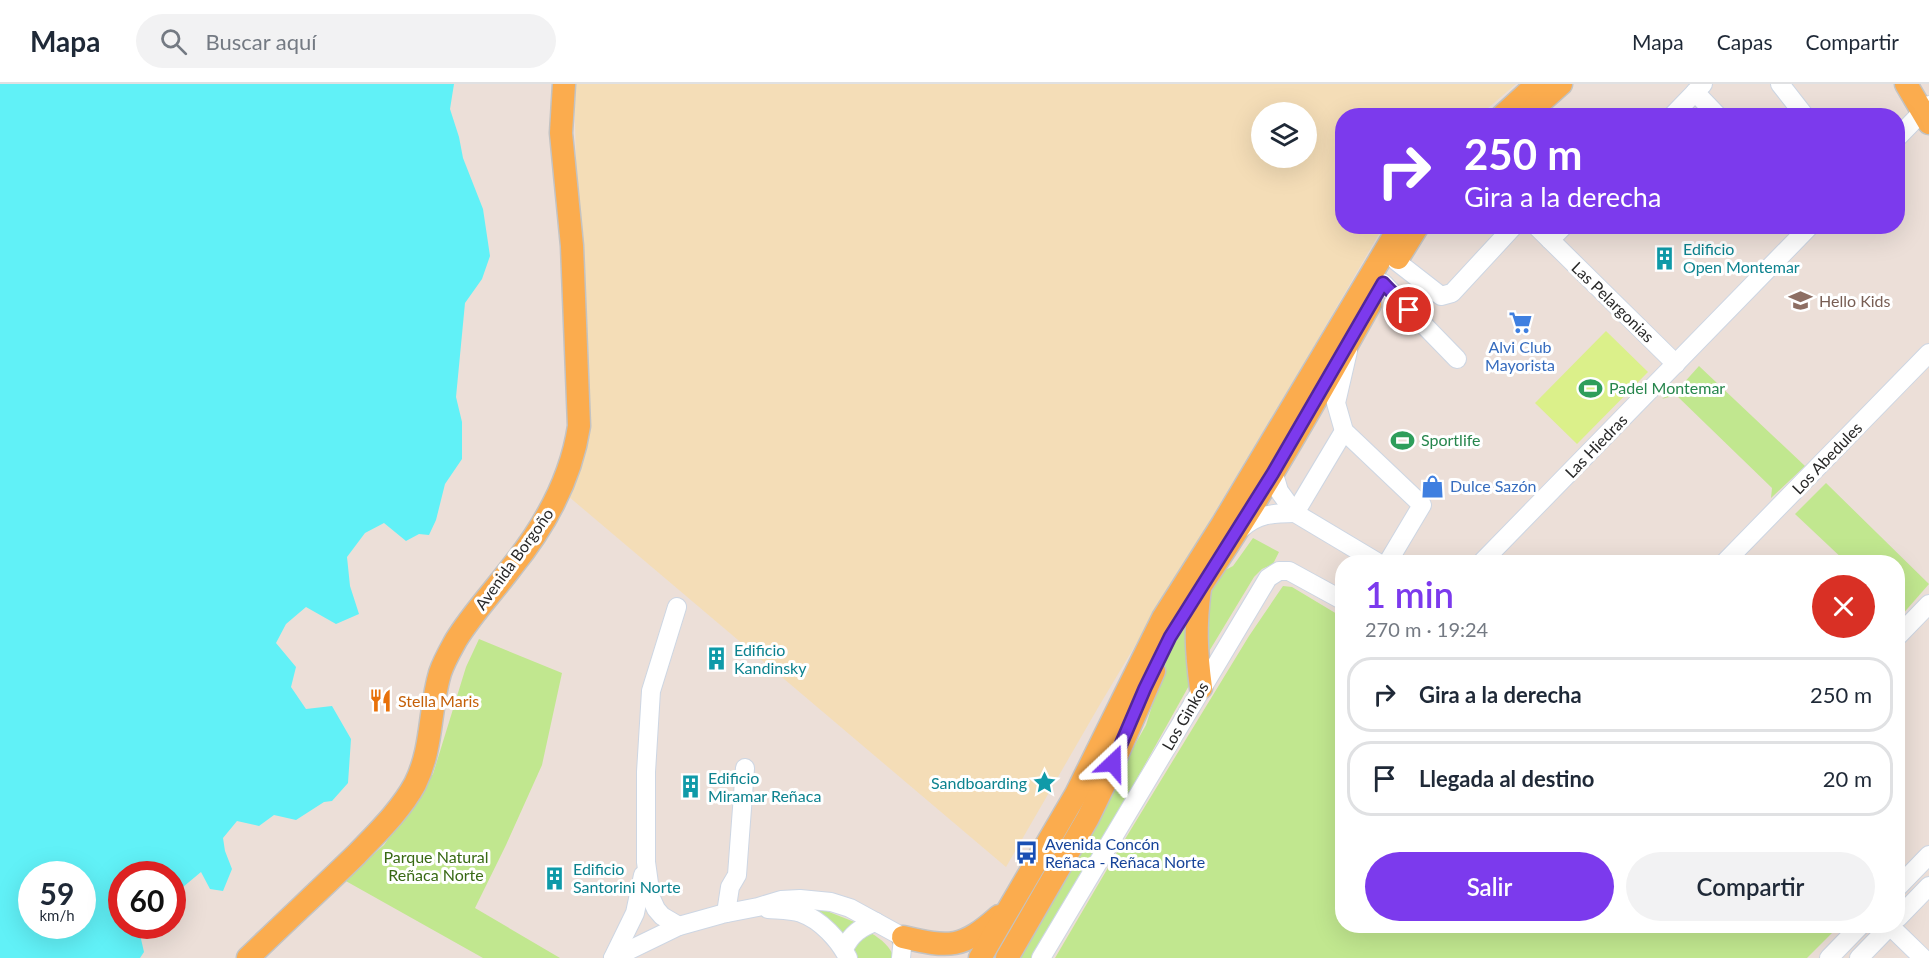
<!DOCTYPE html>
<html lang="es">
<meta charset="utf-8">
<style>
:root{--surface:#fff;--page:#f2f2f3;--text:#1f2937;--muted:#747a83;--line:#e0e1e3;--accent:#7c3aed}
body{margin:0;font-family:Lato,sans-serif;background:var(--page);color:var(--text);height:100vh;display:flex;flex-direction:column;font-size:22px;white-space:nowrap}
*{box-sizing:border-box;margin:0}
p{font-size:20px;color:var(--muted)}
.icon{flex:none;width:33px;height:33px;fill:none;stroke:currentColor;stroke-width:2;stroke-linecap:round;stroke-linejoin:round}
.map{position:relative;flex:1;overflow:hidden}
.drawer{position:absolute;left:1335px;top:471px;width:570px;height:378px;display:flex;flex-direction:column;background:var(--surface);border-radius:24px;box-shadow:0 6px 24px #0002}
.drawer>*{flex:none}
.top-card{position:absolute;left:1335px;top:24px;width:570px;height:126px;border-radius:24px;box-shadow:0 6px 24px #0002;background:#7c3aed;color:#fff;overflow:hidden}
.controls{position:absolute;left:1251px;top:18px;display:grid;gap:12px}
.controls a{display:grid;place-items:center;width:66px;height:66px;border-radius:50%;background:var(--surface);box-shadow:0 6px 24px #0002;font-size:30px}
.speed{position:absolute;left:18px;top:777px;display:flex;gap:12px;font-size:30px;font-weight:700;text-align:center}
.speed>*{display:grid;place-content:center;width:78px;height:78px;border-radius:50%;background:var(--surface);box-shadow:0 6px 24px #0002;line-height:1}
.speed small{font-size:15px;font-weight:400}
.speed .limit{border:9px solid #d22;background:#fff;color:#111}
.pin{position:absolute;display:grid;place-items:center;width:51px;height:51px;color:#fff;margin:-26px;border:3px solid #fff;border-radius:50%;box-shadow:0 2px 6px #0007}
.me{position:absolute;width:66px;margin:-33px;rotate:23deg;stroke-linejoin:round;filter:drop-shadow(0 0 4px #0008)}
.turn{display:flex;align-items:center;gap:21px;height:126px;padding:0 30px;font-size:27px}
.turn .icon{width:78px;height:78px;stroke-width:2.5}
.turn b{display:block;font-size:42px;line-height:51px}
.round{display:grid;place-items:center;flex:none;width:63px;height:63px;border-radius:32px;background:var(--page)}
.overview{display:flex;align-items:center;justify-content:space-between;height:102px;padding:0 30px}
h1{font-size:36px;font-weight:600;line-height:45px;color:var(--accent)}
.primary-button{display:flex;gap:12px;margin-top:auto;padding:12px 30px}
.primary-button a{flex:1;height:69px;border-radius:36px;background:var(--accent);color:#fff;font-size:24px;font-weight:600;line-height:69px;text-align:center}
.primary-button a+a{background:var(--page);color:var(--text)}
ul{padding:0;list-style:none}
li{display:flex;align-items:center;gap:18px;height:75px;margin:0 12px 9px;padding:0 18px;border:3px solid var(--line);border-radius:24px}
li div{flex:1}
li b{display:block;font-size:22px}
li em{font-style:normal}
header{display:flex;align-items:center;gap:36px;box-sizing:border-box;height:84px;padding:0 30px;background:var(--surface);border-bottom:2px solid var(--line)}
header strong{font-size:28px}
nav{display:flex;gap:33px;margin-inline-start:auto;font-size:21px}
.search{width:420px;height:54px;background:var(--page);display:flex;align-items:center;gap:15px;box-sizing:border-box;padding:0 21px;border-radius:33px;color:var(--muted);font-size:22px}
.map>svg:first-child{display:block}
.green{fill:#c1e78f}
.sand{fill:#f4ddb7;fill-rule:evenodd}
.pitch{fill:#dbf08a}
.water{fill:#61f1f7;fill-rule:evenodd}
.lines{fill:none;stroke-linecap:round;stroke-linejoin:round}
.minor-casing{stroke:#cdd6e3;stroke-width:20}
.major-casing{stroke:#c3c3c3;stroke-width:25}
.minor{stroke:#fff;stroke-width:18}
.major{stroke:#fbac4e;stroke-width:22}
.route-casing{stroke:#51269a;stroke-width:15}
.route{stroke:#7c3aed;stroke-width:10}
.labels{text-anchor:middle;stroke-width:6;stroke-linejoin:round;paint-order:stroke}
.culture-label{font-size:16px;fill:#0d838f;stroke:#fff;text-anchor:start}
.education-label{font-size:16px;fill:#785e54;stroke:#fff;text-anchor:start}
.street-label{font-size:16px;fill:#282828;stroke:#fff}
.shop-label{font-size:16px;fill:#366cbe;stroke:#fff}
.leisure-label{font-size:16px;fill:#27864d;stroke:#fff;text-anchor:start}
.food-label{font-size:16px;fill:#c56008;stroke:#fff;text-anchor:start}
.transit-label{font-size:16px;fill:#164399;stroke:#fff;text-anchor:start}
.park-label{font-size:16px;fill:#386914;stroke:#fff}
</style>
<header>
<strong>Mapa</strong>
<div class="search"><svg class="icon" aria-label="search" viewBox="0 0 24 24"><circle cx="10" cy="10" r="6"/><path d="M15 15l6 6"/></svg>Buscar aquí</div>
<nav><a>Mapa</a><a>Capas</a><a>Compartir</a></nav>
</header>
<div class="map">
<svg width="1929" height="874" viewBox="0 0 1929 874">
<rect width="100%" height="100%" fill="#ecdfd8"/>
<g class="green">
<path d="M1699,282L1805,382L1771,414L1772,404L1676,311L1662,315L1681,302Z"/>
<path d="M1826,399L1929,500L1901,532L1898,529V478H1846L1795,430Z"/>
<path d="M1253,454L1279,468L1273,480L1262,485L1254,493L1202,579L1201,517L1218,490L1233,482Z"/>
<path d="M1283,502L1292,503L1342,533V842H1839L1807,874H1055L1119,765L1249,552Z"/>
<path d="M1189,537L1191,598L1115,734L1031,874H1015L1146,641L1169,568Z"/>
<path d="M479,555L562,589L542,681L506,761L475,824L560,874H483L344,796L384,761L433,690L466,583Z"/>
<path d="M802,823L819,824L857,839L842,856Z"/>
<path d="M871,849C882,856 890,862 894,874H857L852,861Z"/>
</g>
<path class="sand" d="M574,0H1516L1480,31L1342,32V142L1383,143L1314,262L1099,622L1006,783L568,412L577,116ZM1262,28H1306V74H1262Z"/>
<path class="pitch" d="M1606,247L1648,288L1577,360L1535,319Z"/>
<path class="water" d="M0,0H454L450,25L459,53L463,74L483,125L490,172L482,195L465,219L456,313L462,338V375L445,400L436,436L429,451L419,450L406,457L384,439L365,449L347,473L350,502L359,530L336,540L306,523L286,540L276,559L296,583L291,603L306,625L332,622L351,655L348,699L332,717L324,718L296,736L274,731L259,742L237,737L223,754L225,767L232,785L223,807L210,805L201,788L183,803V817L173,816L172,790H122V842H143L141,855L144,868L140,874H0ZM32,790H82V842H32Z"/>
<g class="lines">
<defs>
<g id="minor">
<path d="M1780,0L1805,32"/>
<path d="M1695,8L1718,32"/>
<path d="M1672,32L1703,0"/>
<path d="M1898,53L1929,21"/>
<path d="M1536,142L1676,280"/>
<path d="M1550,156L1564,142"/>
<path d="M1396,177L1441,212L1452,209L1514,142"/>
<path d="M1383,199L1457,275"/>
<path d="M1348,267L1336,319L1344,347L1422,421L1388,478"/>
<path d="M1344,347L1295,429L1377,478"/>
<path d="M1271,380L1279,407L1295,429"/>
<path d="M1241,445C1257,430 1273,429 1295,429"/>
<path d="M1482,478L1810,142"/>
<path d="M1725,478L1929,269"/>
<path d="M677,523L651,607L646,688V778L651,814L656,825L662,832L679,842"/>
<path d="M1898,552L1929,520"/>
<path d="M1898,803L1929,771"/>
<path d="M768,825C779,826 791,826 801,829C821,836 839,856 848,874"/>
<path d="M726,829L730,803L737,791L745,684"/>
<path d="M1898,834L1929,802"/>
<path d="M1890,842L1923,874"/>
<path d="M844,865C851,850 861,843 876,838"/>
<path d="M613,874L679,842L722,830L758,823L781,816L800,815L831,818L850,824L903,853L901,874"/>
<path d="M613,874L635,829L643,791"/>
<path d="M1041,874L1268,494L1279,487H1289L1342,516"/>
<path d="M1829,874L1860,842"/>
<path d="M1859,874L1890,842"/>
</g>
<g id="major">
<path d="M1906,0L1929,39"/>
<path d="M1502,32L1537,0"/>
<path d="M1525,32L1561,0"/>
<path d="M1398,174L1418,142"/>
<path d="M1200,503C1262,412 1316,316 1370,220"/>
<path d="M1200,504C1195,542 1196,566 1201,604"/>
<path d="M903,853C950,864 962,865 999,832"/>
<path d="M248,874C284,839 321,805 357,770C377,749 401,726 415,700C433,664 429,626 440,589C444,577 450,567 456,556C472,530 493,508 511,484C545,442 571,396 579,342L572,162L561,49L564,0"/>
<path d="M980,874L1076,710L1163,534L1223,439L1400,142"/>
<path d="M1007,874L1088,734L1104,701L1154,587"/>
</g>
</defs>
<use href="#minor" class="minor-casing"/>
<use href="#major" class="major-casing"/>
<use href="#minor" class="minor"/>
<use href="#major" class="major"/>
</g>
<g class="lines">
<defs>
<path id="route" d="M1113,679L1145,604L1170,553L1273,389L1383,199L1409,226"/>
</defs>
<use href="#route" class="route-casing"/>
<use href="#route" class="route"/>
</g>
<defs>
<symbol id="building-bare" viewBox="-9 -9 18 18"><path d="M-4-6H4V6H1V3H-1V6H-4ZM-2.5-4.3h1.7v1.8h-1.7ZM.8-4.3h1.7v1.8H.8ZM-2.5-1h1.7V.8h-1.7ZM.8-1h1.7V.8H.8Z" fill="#0f9aa8" stroke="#fff" stroke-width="2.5" paint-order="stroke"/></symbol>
<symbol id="school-bare" viewBox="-9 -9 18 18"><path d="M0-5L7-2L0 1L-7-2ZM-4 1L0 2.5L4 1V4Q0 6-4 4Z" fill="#8d6e63" stroke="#fff" stroke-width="2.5" paint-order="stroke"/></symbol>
<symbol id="supermarket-bare" viewBox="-9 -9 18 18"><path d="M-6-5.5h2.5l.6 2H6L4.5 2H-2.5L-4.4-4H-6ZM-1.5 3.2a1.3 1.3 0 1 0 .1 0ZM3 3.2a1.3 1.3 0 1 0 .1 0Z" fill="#3f7fe0" stroke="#fff" stroke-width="2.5" paint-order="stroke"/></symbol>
<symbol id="stadium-bare" viewBox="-9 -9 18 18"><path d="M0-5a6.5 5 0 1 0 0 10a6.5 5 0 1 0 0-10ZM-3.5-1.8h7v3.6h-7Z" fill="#2e9e5b" stroke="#fff" stroke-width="2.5" paint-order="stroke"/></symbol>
<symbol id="shop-bare" viewBox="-9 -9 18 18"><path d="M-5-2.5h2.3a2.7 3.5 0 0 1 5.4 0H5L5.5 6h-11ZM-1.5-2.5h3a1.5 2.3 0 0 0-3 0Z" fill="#3f7fe0" stroke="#fff" stroke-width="2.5" paint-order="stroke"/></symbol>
<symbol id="restaurant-bare" viewBox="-9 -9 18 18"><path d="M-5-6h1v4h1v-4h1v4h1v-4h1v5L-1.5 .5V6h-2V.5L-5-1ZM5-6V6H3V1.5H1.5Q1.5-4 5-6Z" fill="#e8710a" stroke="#fff" stroke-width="2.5" paint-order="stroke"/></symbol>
<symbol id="sight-bare" viewBox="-9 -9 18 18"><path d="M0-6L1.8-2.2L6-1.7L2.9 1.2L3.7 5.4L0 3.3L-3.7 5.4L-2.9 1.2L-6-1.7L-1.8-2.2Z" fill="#0f9aa8" stroke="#fff" stroke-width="2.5" paint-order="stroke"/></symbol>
<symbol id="bus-bare" viewBox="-9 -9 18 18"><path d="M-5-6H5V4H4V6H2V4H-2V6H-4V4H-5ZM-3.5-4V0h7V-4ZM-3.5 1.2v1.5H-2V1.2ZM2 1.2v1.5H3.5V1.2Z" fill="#1a4fb4" stroke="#fff" stroke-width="2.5" paint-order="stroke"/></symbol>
</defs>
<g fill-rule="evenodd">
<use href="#building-bare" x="1648" y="158" width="33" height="33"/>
<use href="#school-bare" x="1784" y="200" width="33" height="33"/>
<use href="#supermarket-bare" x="1504" y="222" width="33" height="33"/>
<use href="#stadium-bare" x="1574" y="288" width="33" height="33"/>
<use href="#stadium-bare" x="1386" y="340" width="33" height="33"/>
<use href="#shop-bare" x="1416" y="386" width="33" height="33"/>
<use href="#building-bare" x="700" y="558" width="33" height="33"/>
<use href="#restaurant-bare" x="364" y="600" width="33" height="33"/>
<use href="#sight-bare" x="1028" y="682" width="33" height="33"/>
<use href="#building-bare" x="674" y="686" width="33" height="33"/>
<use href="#bus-bare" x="1010" y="752" width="33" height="33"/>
<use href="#building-bare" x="538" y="778" width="33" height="33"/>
</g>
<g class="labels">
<g class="culture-label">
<text x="1683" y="171">Edificio<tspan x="1683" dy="18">Open Montemar</tspan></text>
<text x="734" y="572">Edificio<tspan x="734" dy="18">Kandinsky</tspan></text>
<text x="708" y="700">Edificio<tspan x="708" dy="18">Miramar Reñaca</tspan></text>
<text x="1027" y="705" text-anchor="end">Sandboarding</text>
<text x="573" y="791">Edificio<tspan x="573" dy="18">Santorini Norte</tspan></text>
</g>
<g class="education-label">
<text x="1819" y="223">Hello Kids</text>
</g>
<g class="street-label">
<text transform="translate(1613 218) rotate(44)" y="6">Las Pelargonias</text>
<text transform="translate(1596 362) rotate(-46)" y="6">Las Hiedras</text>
<text transform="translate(1827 374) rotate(-46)" y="6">Los Abedules</text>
<text transform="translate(514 475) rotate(-54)" y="6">Avenida Borgoño</text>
<text transform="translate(1185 632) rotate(-60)" y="6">Los Ginkos</text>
</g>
<g class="shop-label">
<text x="1520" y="269">Alvi Club<tspan x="1520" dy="18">Mayorista</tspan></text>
<text x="1450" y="408" text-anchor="start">Dulce Sazón</text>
</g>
<g class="leisure-label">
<text x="1609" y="310">Padel Montemar</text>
<text x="1421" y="362">Sportlife</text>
</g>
<g class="food-label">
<text x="398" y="623">Stella Maris</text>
</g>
<g class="transit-label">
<text x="1045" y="766">Avenida Concón<tspan x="1045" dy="18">Reñaca - Reñaca Norte</tspan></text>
</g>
<g class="park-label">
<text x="436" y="779">Parque Natural<tspan x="436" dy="18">Reñaca Norte</tspan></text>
</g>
</g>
</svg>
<div class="controls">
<a><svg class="icon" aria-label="layers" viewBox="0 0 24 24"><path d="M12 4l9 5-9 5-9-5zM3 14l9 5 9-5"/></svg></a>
</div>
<div class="speed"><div>59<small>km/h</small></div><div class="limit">60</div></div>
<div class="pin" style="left:1409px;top:226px;background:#d93025"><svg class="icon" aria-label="arrive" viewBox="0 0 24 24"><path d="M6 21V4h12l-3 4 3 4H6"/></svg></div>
<svg class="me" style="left:1113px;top:679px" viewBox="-20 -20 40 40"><path d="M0-17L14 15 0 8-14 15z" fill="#7c3aed" stroke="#fff" stroke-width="4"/></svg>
<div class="top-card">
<div class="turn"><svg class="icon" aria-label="right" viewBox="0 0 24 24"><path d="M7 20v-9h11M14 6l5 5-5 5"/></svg><div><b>250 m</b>Gira a la derecha</div></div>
</div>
<section class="drawer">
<div class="overview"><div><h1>1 min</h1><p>270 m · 19:24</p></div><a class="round" style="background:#d93025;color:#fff"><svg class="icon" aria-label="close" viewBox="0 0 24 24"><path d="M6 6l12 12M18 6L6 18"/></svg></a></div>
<ul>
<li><svg class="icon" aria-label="right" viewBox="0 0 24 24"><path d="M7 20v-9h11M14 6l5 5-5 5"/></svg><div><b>Gira a la derecha</b></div><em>250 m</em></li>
<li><svg class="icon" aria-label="arrive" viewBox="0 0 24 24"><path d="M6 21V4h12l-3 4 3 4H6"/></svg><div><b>Llegada al destino</b></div><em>20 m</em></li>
</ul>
<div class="primary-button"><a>Salir</a><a>Compartir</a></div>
</section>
</div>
